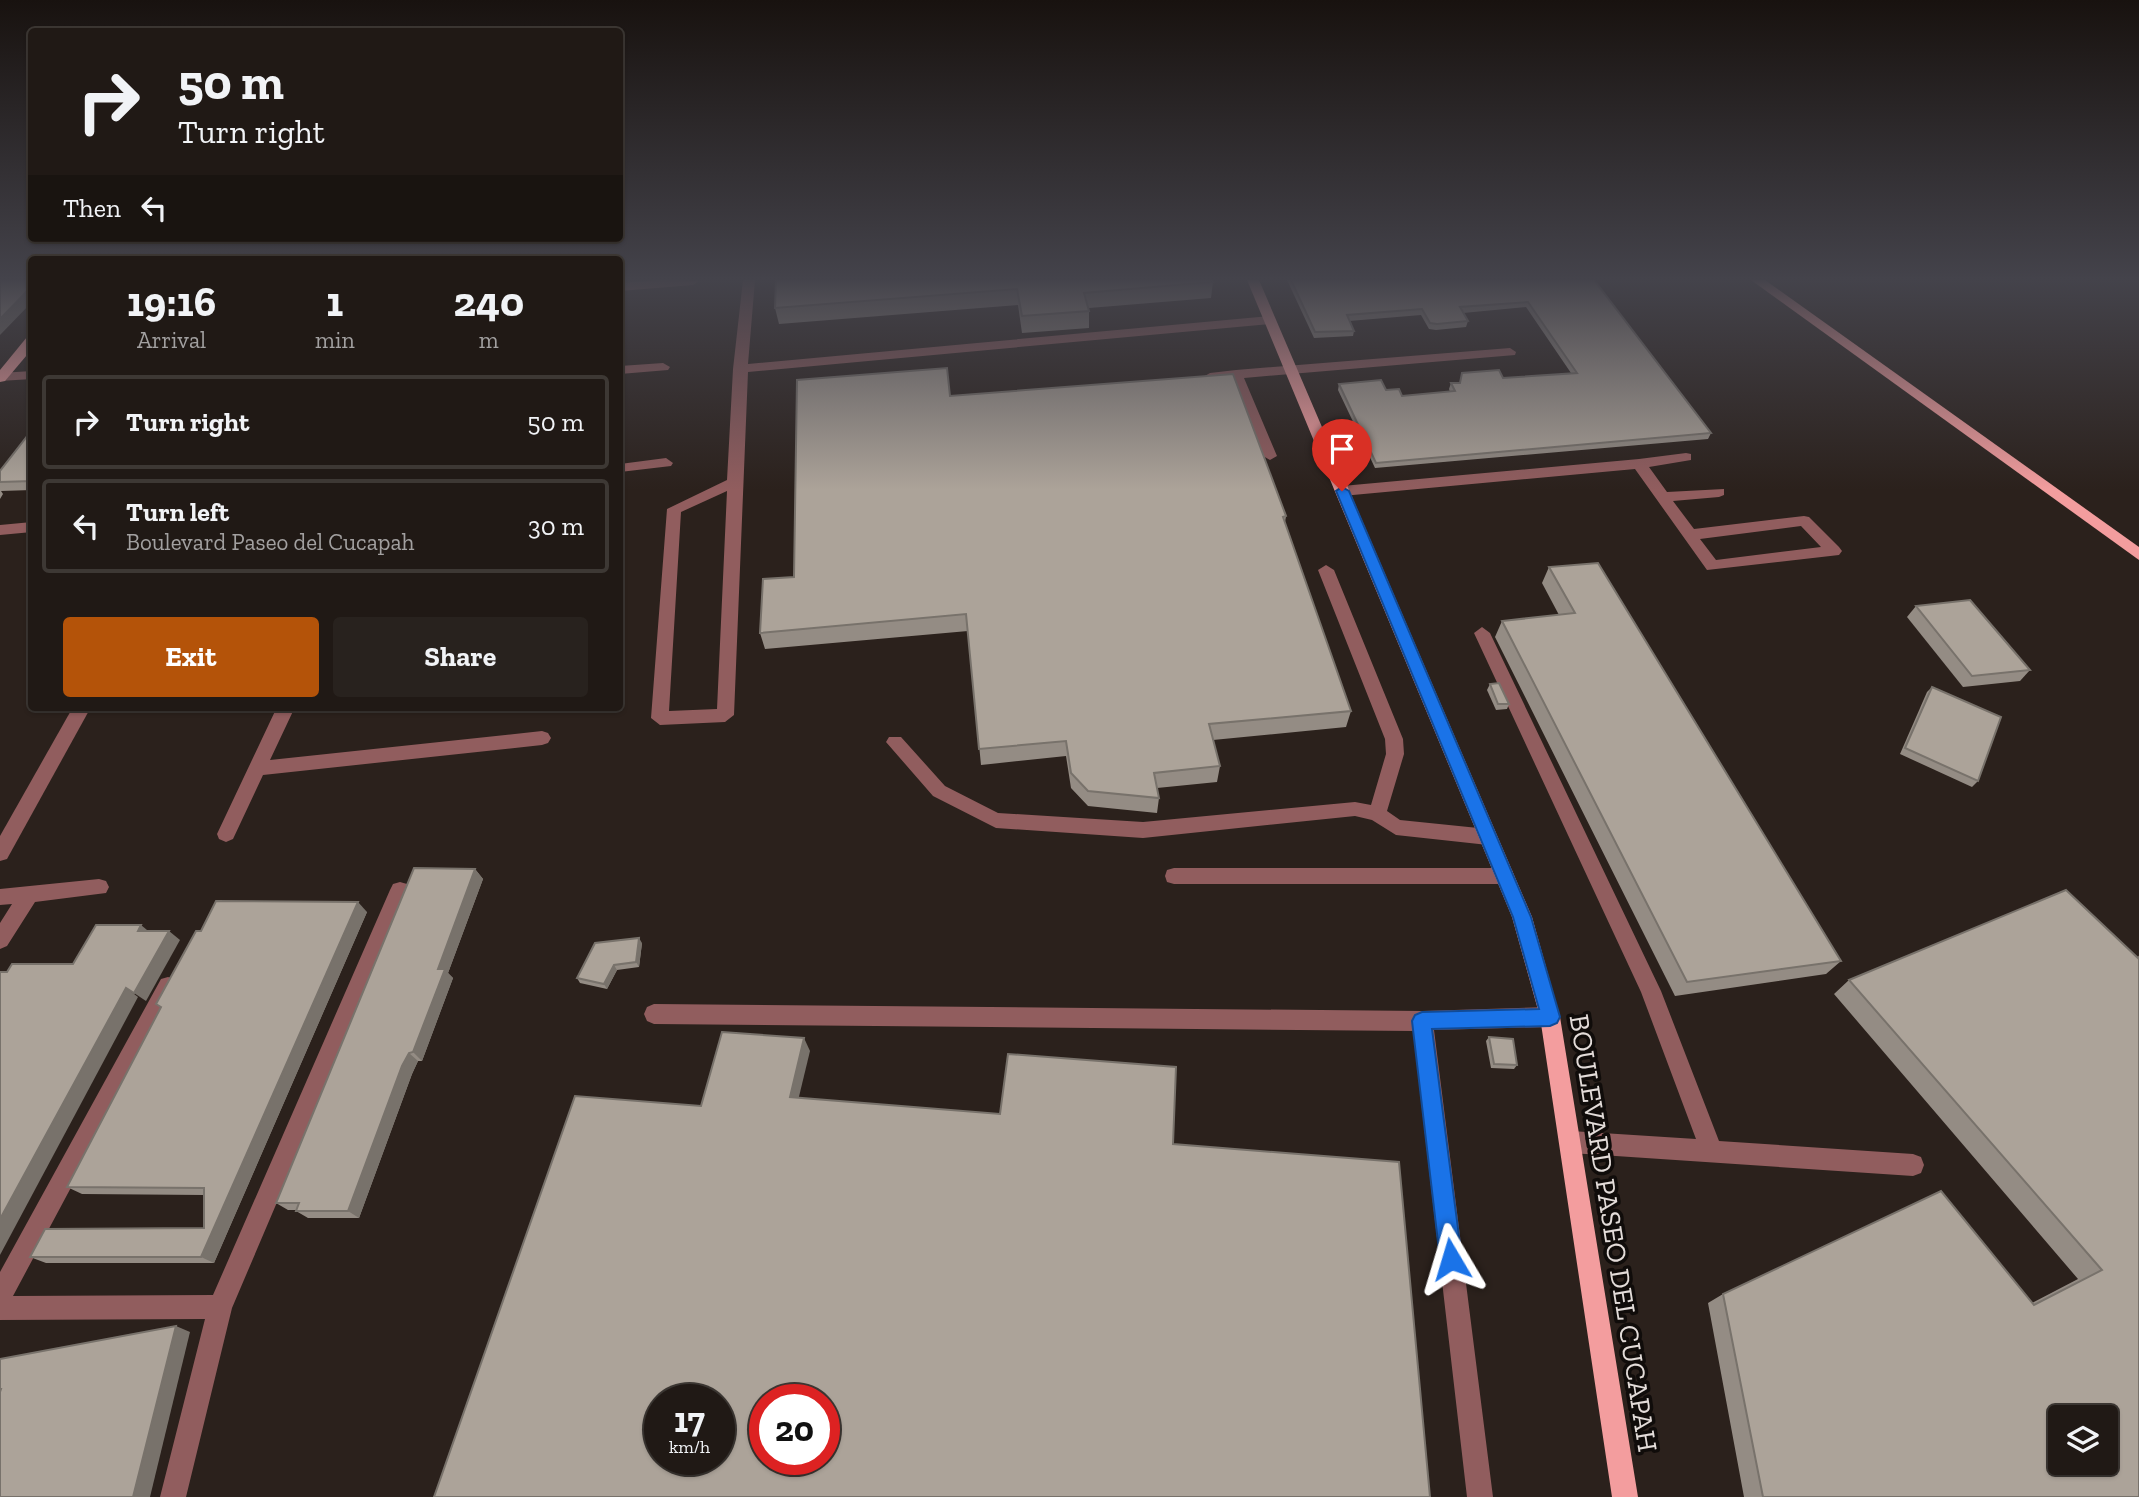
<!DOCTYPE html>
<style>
:root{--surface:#201915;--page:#28221e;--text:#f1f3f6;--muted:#a2a0a0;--line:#3d3834;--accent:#b45309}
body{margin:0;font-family:"Zilla Slab",serif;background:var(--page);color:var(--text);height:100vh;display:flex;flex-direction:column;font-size:26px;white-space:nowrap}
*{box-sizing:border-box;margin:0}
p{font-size:23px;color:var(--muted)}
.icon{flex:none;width:38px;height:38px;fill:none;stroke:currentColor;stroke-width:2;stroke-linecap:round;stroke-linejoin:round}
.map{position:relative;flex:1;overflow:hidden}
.side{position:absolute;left:28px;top:256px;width:595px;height:455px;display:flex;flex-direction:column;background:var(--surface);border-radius:7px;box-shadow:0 2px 5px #0004,0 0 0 2px var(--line)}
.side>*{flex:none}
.hud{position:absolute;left:28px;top:28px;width:595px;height:214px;border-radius:7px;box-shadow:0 2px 5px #0004,0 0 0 2px var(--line);background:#201915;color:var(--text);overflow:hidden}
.fabs{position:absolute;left:2048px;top:1405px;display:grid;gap:14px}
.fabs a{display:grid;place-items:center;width:70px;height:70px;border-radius:7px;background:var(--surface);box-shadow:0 2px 5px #0004,0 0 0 2px var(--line);font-size:35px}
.speed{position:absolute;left:644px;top:1384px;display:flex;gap:14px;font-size:35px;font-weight:700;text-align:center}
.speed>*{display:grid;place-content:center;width:91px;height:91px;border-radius:50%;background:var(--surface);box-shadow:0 2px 5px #0004,0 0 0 2px var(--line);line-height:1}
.speed small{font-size:18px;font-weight:400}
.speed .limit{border:10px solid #d22;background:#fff;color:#111}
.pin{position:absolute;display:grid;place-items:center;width:60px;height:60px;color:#fff;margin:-72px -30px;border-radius:50% 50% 50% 0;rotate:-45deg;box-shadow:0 0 7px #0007}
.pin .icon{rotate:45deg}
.me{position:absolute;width:77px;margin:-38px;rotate:353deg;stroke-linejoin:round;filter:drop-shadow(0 0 5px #0008)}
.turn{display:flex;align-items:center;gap:24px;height:147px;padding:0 35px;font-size:32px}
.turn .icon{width:91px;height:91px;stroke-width:2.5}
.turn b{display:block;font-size:49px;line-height:60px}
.then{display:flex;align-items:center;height:66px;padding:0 35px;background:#0003;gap:14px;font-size:26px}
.eta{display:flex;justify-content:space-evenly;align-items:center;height:119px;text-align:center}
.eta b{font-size:42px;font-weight:700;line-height:49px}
.button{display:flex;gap:14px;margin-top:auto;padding:14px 35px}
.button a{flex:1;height:80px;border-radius:7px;background:var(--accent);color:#fff;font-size:28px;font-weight:700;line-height:80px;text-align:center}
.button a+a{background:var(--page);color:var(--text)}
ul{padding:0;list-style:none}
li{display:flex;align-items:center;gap:21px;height:94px;margin:0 14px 10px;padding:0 21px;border:4px solid var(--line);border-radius:7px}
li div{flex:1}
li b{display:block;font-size:26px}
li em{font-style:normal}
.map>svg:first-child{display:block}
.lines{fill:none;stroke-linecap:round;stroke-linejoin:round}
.minor{fill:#915d5e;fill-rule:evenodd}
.major{fill:#f39d9e;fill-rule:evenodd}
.wall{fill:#948c84}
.shaded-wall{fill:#78726b}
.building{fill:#aca399;stroke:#78726b;stroke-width:2;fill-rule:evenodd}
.route{fill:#1a73e8;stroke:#114b97;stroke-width:2}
.labels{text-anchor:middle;stroke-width:7;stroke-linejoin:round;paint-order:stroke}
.street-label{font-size:28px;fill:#e3dcd9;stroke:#100c0a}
</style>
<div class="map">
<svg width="2139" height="1497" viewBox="0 0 2139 1497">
<rect width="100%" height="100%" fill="#2b211c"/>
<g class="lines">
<g class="minor">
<path d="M662,280L699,281L693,285L620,291V283Z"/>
<path d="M743,280H755L748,364L1270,316L1276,320L1270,324L748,372L734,715L725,722L660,725L651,718L667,509L727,480L733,369ZM727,491L717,709L669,711L681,512Z"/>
<path d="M1510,348L1516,352L1515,355L1244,378L1277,456L1270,460L1263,456L1232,379L1210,381L1203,377L1210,373L1236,370Z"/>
<path d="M663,363L670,367L668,370L620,374V366Z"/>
<path d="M32,371V379L0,381V373Z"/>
<path d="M1686,453L1691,454V460L1649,467L1667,492L1724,489V495L1719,497L1673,501L1694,529L1804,516L1809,517L1839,547L1842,551L1839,555L1707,570L1635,469L1342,496L1335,491L1342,486L1639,459ZM1801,526L1821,547L1716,560L1700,539Z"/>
<path d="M666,458L673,463L671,466L620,472V464Z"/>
<path d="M32,522V532L0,535V525Z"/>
<path d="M1326,565L1334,570L1403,739L1404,754L1387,811L1400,820L1488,829L1495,832L1497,837L1495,842L1488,845L1396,835L1372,820L1355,816L1143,838L996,828L933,796L886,742L889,737H901L945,786L998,813L1143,822L1355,802L1371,805L1386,754L1385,739L1318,570Z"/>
<path d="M1482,627L1490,633L1661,991L1719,1141L1913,1154L1921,1157L1924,1165L1921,1173L1913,1176L1571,1153L1563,1150L1560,1142L1563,1134L1571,1131L1696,1139L1641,992L1474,633Z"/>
<path d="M73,707H91L7,859L0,861V836Z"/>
<path d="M277,707H295L270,760L542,731L548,733L551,738L548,743L542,745L263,775L233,839L226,842L219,839L217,834Z"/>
<path d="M1174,868H1505L1512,870L1514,876L1512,882L1505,884H1174L1167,882L1165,876L1167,870Z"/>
<path d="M99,879L106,881L109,887L106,893L35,902L7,946L0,949V923L12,904L0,905V889Z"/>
<path d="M400,882L407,884L410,890L232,1308L186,1497H160L205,1319L0,1320V1272L161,979L168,977L175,979L178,986L175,993L13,1296L213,1295L390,890L393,884Z"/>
<path d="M654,1004L1422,1011L1550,1007L1557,1010L1560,1017L1557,1024L1550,1027L1434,1030L1493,1497H1467L1413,1031L654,1024L647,1021L644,1014L647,1007Z"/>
</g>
<g class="major">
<path d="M1247,280H1259L1532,917L1560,1017L1638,1497H1612L1540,1017L1512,917Z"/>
<path d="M1751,280H1765L2139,547V560Z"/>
<path d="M32,336V349L5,381L0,382V370L27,337Z"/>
</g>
</g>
<g class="wall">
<path d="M776,280L1213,282L1211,298L1089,308V328L1022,333L1018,305L779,324L775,308Z"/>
<path d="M1287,280H1594L1711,433L1708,439L1375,468L1338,390L1339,384L1386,390L1402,396L1450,392L1449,389L1451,383L1571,373L1526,307L1463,313L1468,321L1466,327L1436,330L1429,329L1421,315L1349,321L1354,331L1353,336L1314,338Z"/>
<path d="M950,396L1286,516L1285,522L1351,711L1346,727L1213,740L1220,766L1217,782L1157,788L1159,798L1157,813L1088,806L1071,788L1066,756L981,765L968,631L765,649L760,633L794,577Z"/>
<path d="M32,430V490L1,491L3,494L0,499V471Z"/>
<path d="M1549,567L1841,961L1826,974L1675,996L1495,637L1502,621L1559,615L1542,583Z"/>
<path d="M1916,606L2030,670L2020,681L1963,687L1907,617Z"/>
<path d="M1490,684L1509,704L1507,709L1496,710L1487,690Z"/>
<path d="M1932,687L1978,781L1972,787L1900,754L1927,692Z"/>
<path d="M475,869L483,879L448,973L453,978L422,1061H418L412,1074L359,1218H308L296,1211V1210H288L276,1203Z"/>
<path d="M2066,890L2139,1497H1744L1708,1303L1723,1294L2032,1303L2078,1279L1834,994L1849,980Z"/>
<path d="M367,912L214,1263H46L30,1257L204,1228V1195L82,1194L67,1187L161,1008L156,1004L201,931Z"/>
<path d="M642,943L639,967L617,970L607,989L580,983L577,978Z"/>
<path d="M1489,1037L1517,1065L1514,1069L1491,1068L1486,1041Z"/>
</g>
<g class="shaded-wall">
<path d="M32,286V302L0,335V319Z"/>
<path d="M475,869L483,879L448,973L453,978L422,1061L413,1052L438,969Z"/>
<path d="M358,902L367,912L214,1263L201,1257Z"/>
<path d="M141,925L153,935L138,931Z"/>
<path d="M169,931L180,940L146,1001L134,993Z"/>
<path d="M639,938L642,943L639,967L636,962Z"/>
<path d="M614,965L617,970L607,989L604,984Z"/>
<path d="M126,988L138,997L0,1255V1219Z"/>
<path d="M804,1038L810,1051L796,1109L790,1097Z"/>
<path d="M409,1053L418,1061L412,1074L359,1218L348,1211L402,1066Z"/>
<path d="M176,1326L190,1332L150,1497H133Z"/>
</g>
<g class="building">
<path d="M0,280H32V286L0,319Z"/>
<path d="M776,280H1212L1213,282L1084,293L1089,311L1022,316L1017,289L775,308Z"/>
<path d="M1291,280H1594L1711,433L1376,463L1339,384L1381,380L1386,390L1399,389L1402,396L1455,391L1451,383H1460L1462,373L1499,370L1503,378L1577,373L1528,302L1460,307L1468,321L1437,324L1430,323L1422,309L1347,315L1354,331L1315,332Z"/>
<path d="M947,368L950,396L1233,374L1286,516L1283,517L1351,711L1209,724L1220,766L1154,773L1159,798L1088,791L1071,773L1066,741L979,749L966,614L760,633L763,579L794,577L797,380Z"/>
<path d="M32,430V481L0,482V471Z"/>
<path d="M1598,563L1841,961L1687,982L1502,621L1575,613L1549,567Z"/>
<path d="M1970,600L2030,670L1972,676L1916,606Z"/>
<path d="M1499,683L1509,704H1498L1490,684Z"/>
<path d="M1932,687L2001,717L1978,781L1905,748Z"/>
<path d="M414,868L475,869L438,969H445L413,1052L409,1053L402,1066L348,1211H296L299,1203H276Z"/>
<path d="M2066,890L2138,958L2139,957V1497H1763L1723,1294L1941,1191L2034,1305L2102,1270L1849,980ZM2060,1418H2105V1463H2060Z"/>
<path d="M216,901L358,902L201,1257H30L45,1229L204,1228V1188L67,1187L161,1007L156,1004L196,931H201Z"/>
<path d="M96,925H141L138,931H169L134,993L126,988L0,1219V972H7L12,964H73Z"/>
<path d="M639,938L636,962L614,965L604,984L577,978L595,943Z"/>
<path d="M722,1032L804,1038L790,1097L1000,1114L1008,1054L1176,1067L1173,1144L1399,1162L1430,1497H434L575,1096L701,1106ZM660,1400H719V1460H660ZM765,1400H824V1460H765Z"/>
<path d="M1489,1037L1513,1039L1517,1065L1494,1064Z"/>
<path d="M176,1326L133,1497H0V1392L1,1389H0V1359Z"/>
</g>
<linearGradient id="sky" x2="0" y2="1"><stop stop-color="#18120f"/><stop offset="0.57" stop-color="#44434b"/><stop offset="1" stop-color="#44434b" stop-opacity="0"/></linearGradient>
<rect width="2139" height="490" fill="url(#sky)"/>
<path class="route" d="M1342,487L1349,491L1531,917L1560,1017L1557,1023L1550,1026L1432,1029L1462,1259L1459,1266L1451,1270L1444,1266L1440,1259L1412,1021L1415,1015L1422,1012L1539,1009L1513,917L1336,491Z"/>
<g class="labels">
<g class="street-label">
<text transform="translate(1614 1233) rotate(81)" y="10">BOULEVARD PASEO DEL CUCAPAH</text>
</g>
</g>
</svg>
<div class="fabs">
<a><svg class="icon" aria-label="layers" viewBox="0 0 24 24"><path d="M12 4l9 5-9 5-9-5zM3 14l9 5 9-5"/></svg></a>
</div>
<div class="speed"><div>17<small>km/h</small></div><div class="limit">20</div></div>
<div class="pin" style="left:1342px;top:491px;background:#d93025"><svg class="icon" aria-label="arrive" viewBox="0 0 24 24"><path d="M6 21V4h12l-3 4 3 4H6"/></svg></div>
<svg class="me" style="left:1451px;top:1259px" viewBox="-20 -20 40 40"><path d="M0-17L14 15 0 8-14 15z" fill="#1a73e8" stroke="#fff" stroke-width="4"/></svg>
<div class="hud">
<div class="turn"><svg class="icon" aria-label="right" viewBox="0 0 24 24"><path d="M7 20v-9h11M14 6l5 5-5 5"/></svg><div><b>50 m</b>Turn right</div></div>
<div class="then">Then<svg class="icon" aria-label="left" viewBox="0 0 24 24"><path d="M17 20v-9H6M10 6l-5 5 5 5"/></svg></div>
</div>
<section class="side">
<div class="eta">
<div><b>19:16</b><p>Arrival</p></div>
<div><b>1</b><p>min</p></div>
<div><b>240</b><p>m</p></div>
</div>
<ul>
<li><svg class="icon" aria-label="right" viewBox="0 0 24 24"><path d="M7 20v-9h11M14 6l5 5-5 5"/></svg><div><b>Turn right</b></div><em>50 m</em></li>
<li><svg class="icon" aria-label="left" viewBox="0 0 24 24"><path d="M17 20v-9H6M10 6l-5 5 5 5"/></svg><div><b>Turn left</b><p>Boulevard Paseo del Cucapah</p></div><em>30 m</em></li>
</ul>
<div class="button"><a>Exit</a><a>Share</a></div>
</section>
</div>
